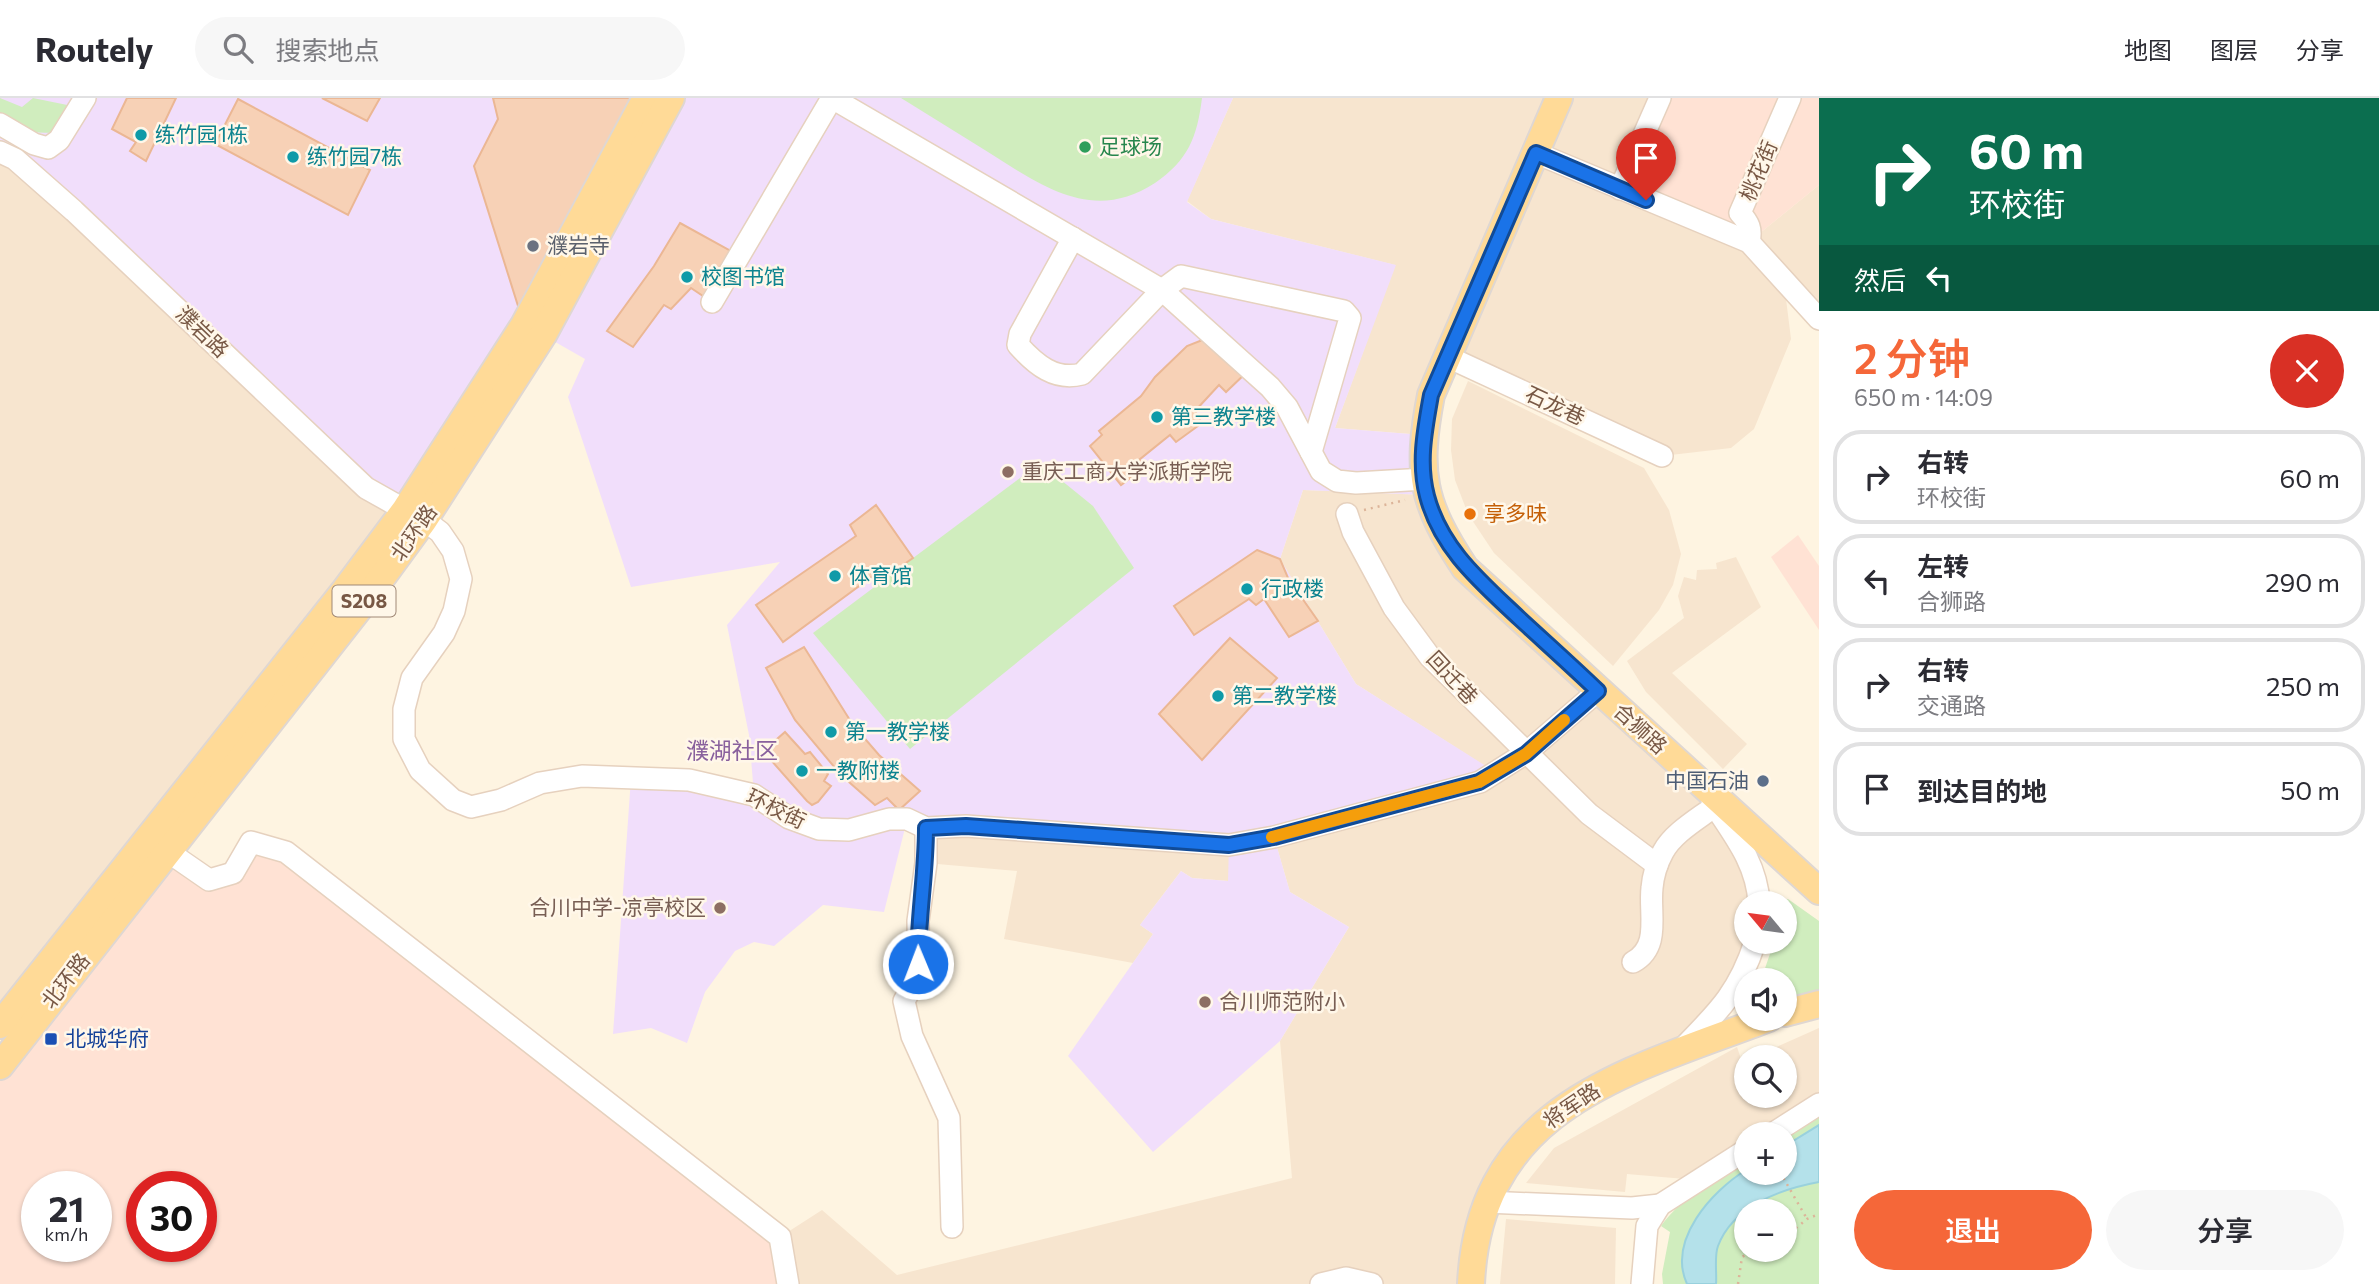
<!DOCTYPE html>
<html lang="zh">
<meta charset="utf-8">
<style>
:root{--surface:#fff;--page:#f7f7f7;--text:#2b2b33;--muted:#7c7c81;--line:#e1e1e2;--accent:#f56739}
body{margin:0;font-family:Commissioner,"Noto Sans SC",sans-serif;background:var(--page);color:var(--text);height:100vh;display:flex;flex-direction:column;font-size:26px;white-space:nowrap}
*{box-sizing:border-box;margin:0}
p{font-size:23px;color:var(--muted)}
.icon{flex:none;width:38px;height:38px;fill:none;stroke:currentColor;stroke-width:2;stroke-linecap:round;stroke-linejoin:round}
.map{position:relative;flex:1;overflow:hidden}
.panel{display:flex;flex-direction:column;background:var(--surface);width:560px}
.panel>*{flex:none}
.banner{background:#0b6e4f;color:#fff;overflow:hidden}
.needle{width:46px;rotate:299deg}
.controls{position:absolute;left:1734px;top:793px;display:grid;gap:14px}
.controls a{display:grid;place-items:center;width:63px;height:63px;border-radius:50%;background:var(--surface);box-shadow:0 2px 5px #0004;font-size:35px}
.speed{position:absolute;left:21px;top:1073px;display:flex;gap:14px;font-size:35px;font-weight:700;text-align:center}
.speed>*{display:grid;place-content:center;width:91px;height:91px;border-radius:50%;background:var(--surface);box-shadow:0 2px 5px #0004;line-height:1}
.speed small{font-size:18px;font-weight:400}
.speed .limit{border:10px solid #d22;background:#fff;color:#111}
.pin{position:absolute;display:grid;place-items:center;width:60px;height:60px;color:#fff;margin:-72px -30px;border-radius:50% 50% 50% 0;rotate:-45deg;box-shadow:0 0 7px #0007}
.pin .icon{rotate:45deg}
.me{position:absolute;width:77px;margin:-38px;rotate:359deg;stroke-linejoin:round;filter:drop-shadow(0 0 5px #0008)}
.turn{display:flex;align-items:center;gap:24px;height:147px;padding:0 35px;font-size:32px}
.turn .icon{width:91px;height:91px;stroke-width:2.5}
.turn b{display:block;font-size:49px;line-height:60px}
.then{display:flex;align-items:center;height:66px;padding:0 35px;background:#0003;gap:14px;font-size:26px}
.round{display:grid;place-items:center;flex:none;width:74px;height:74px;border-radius:37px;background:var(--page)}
.head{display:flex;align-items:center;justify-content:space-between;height:119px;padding:0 35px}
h1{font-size:42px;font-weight:600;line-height:52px;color:var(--accent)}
.primary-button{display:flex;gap:14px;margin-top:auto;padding:14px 35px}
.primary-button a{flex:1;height:80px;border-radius:42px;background:var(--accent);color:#fff;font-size:28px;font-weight:600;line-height:80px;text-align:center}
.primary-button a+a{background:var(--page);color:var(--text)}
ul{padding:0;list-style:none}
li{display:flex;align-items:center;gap:21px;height:94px;margin:0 14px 10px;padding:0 21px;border:4px solid var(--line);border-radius:28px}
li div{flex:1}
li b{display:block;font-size:26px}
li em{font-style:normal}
header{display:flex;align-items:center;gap:42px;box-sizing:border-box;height:98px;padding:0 35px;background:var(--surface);border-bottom:2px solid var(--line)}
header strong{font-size:33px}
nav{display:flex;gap:38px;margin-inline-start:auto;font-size:24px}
.search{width:490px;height:63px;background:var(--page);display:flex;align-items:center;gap:18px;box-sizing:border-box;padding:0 24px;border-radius:38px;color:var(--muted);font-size:26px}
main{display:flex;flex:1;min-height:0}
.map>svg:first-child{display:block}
.residential{fill:#f7e5cf}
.commercial{fill:#ffe2d4;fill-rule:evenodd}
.education{fill:#f1defb}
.green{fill:#d0edbe;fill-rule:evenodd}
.water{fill:#b4e1ea;stroke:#99d1dd;stroke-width:2}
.building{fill:#f7d1b6;stroke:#ebb794;stroke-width:2}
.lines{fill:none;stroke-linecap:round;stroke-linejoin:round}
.minor-casing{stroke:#e6d1be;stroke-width:24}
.major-casing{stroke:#dfd7d2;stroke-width:30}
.path{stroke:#dcb499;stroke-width:2.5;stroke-dasharray:2 5;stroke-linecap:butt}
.minor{stroke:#fff;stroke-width:21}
.major{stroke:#ffda97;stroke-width:26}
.route-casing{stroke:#114b97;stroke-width:18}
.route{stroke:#1a73e8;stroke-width:12}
.slow{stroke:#f59e0b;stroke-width:12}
.culture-dot{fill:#0f9aa8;stroke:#fff7e9;stroke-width:2.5}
.leisure-dot{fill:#2e9e5b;stroke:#fff7e9;stroke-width:2.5}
.worship-dot{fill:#6b7280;stroke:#fff7e9;stroke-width:2.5}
.education-dot{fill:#8d6e63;stroke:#fff7e9;stroke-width:2.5}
.food-dot{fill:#e8710a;stroke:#fff7e9;stroke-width:2.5}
.service-dot{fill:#5c6f8a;stroke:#fff7e9;stroke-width:2.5}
.transit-dot{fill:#1a4fb4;stroke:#fff7e9;stroke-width:2.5}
.labels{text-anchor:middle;stroke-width:5;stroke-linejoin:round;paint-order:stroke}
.shield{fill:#fff7e9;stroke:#a08876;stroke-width:2}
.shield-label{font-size:19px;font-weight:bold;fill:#785845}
.culture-label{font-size:21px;fill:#0d838f;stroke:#fff7e9;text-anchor:start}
.leisure-label{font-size:21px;fill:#27864d;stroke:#fff7e9;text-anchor:start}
.street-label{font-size:21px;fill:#785845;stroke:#fff7e9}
.worship-label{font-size:21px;fill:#5b616d;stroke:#fff7e9;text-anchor:start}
.education-label{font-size:21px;fill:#785e54;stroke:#fff7e9;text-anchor:start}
.food-label{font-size:21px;fill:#c56008;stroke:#fff7e9;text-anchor:start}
.service-label{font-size:21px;fill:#4e5e75;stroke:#fff7e9;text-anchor:end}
.transit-label{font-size:21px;fill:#164399;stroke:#fff7e9;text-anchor:start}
.neighbourhood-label{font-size:23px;fill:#89609d;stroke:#fff7e9}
</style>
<header>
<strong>Routely</strong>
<div class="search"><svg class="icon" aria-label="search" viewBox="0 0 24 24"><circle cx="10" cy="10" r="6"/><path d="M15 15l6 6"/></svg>搜索地点</div>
<nav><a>地图</a><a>图层</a><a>分享</a></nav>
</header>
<main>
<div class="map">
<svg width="1819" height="1186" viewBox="0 0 1819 1186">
<rect width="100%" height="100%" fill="#fef4e1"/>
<g class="residential">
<path d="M1233,0H1660L1749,144L1819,87V221L1784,185L1791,241L1754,331L1731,350L1662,358L1448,259L1423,337L1335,330L1395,167L1211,121L1187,103Z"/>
<path d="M0,54L405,412L0,927Z"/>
<path d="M1468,283L1644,370L1669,412L1681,456L1673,487L1659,512L1613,568L1494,455L1468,416L1455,382L1451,352L1452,321Z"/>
<path d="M1303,392L1427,397L1439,431L1700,685L1759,805H1746V844H1755L1678,955L1589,992L1500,1076L1471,1186H788L780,1139L822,1112L897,1177L1292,1080L1280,943L1349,829L1290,794L1274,739L1496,675L1356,586L1280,461Z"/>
<path d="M1736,459L1761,509L1672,575L1747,646L1723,671L1646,594L1627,563L1684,520L1678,498L1684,479L1696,482L1697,472L1717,471L1716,465Z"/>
<path d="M926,730L1229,747V783L1192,780L1181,773L1140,827L1153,836L1133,865L1004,841L1017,773L926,765Z"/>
<path d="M1819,930V997L1759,1036H1746V1044L1685,1081L1627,1076L1625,1094L1526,1085L1554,1050L1737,949L1742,964L1746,962V998H1785V959H1754Z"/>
<path d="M1506,1121L1616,1130L1615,1186H1500Z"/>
</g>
<g class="commercial">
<path d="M1660,0H1819V87L1749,144L1620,91Z"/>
<path d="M1798,437L1819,468V532L1771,459Z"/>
<path d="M251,744L286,754L780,1139L788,1186H0V968L167,753L210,782ZM37,1088H96V1148H37ZM142,1088H201V1148H142Z"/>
</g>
<g class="education">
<path d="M0,0H493L498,21L474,68L524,227L405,412L0,54Z"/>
<path d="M671,0H1233L1187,104L1211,121L1396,167L1335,330L1423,337L1427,397L1303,392L1280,461L1356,586L1497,675L1274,739L1290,794L1349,829L1280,943L1153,1054L1068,958L1153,836L1140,827L1181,773L1192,780L1228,783L1229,747L907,722L884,814L823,807L774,848L754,844L735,853L705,894L687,945L651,930L613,936L631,680L754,696L749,637L727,527L780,464L631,489L568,299L585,261L543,237Z"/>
</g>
<g class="green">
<path d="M0,0L22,9L33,0L77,9L61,33C37,38 21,32 0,21Z"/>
<path d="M901,0H1202C1197,40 1188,62 1155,85C1093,126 1040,87 988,54C959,36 930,18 901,0Z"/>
<path d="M1040,365L1093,408L1134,470L910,651L813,535Z"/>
<path d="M1788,801L1819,823V893L1785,903V882H1761L1774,844H1785V805H1780Z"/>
<path d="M1819,1013V1186H1663L1662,1176L1670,1134L1661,1128C1684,1097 1715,1080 1746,1059V1074H1785V1036ZM1746,1113H1785V1152H1746Z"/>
</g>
<path class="water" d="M1819,1027V1084C1781,1091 1733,1108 1718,1148C1714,1158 1717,1175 1716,1186H1687C1667,1142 1712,1093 1746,1072V1074H1785V1048Z"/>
<g class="building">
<path d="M127,0H176L146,63L130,53L136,44L112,31Z"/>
<path d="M322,0H380L367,23Z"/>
<path d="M493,0H647L524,227L474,68L498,21Z"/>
<path d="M238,1L370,72L348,117L215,46Z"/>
<path d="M680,125L740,158L712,204L691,190L671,211L664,207L633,249L607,233L654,168Z"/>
<path d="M1210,239L1250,271L1226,294L1219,287L1195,313L1202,325L1176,344L1170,337L1139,362L1145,369L1121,387L1090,348L1102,337L1099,333L1141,298L1155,279L1187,248Z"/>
<path d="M876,407L913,460L881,482L877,475L783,544L756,507L856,438L850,427Z"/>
<path d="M1257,452L1280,461L1288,480L1318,523L1289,539L1264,501L1256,507L1249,501L1194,537L1174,508Z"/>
<path d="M1230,540L1277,580L1202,662L1159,616Z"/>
<path d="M804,549L853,627L879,657L920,693L899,712L887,700L875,707L841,677L795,622L766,570Z"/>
<path d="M785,634L805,656L810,654L828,676L824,683L831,688L818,704L812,707L807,703L770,661L768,649Z"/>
</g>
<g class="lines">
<defs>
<g id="minor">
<path d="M832,0L1162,192L1270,289L1287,309L1321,373L1337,383L1356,385L1425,381"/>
<path d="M0,26L34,46L48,50L59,42L85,0"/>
<path d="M0,54L15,61L74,113L366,390L405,412"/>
<path d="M1536,55L1749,144L1819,221"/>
<path d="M1620,91L1660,0"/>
<path d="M1073,140L1020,236L1018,247C1036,267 1055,283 1082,276L1162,192L1181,178L1344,213L1350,220L1311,354"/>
<path d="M1749,144C1752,131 1749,125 1740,115L1790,0"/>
<path d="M712,204L832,0"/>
<path d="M1448,259L1662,358"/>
<path d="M1347,416L1353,434L1394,510L1430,559L1589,716L1657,767"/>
<path d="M424,422L440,434L453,453L461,481L454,513L444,535L412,580L404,611V641L420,672L453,702L471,709L501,702L540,685L582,678L689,682L754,697L789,720L819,731L849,732L889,721H907L926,730L966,728L1229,747L1274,739L1480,684L1526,655L1598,593"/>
<path d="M1712,704C1733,736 1757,765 1759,805"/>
<path d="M926,730V765L918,823L919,876L904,903L912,938L949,1020L952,1129"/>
<path d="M167,753L209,782L233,775L251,744L286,754L780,1139L788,1186"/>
<path d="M1633,864C1661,849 1649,816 1652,790C1653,778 1657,765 1663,754C1673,735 1698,721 1715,708"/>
<path d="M1682,951C1718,914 1739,894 1755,844"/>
<path d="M1772,1036L1819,1006"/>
<path d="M1486,1104L1632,1110L1660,1107"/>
<path d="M1321,1186L1346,1180L1372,1186"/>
<path d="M1642,1186L1647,1128L1660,1107L1746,1052"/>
</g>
<g id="major">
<path d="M1559,0L1431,297C1416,375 1422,405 1465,470L1819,793"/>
<path d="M1785,915L1819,906"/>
<path d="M0,927L345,492L405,412L524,227L646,0"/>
<path d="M0,968L364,504L424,422L543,237L671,0"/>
<path d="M1471,1186C1479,1007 1628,974 1769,920"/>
</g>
</defs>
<use href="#minor" class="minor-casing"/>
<use href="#major" class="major-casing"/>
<g class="path">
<path d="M1364,412L1405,402"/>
<path d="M1780,1074L1807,1121"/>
<path d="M1785,1139L1807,1121L1819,1116"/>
<path d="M1738,1186L1742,1159L1754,1152"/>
</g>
<use href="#minor" class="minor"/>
<use href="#major" class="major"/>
</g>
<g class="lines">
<defs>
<path id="route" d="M918,866C918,819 926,776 926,730L966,728L1229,747L1274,739L1479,684L1526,656L1598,593C1572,568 1545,544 1519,520C1481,484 1441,451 1427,398C1418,364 1425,331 1431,297L1536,55L1646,102"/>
</defs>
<use href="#route" class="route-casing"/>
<use href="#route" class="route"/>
<path class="slow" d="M1272,739L1479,684L1526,656L1564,622"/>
</g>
<g class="culture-dot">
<circle cx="141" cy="37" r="7"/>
<circle cx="293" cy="59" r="7"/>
<circle cx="687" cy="179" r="7"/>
<circle cx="1157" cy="319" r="7"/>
<circle cx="835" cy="478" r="7"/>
<circle cx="1247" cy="491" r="7"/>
<circle cx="1218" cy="598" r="7"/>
<circle cx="831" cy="634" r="7"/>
<circle cx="802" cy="673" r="7"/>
</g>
<circle class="leisure-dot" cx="1085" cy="49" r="7"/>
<circle class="worship-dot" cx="533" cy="148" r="7"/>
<g class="education-dot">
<circle cx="1008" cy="374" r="7"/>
<circle cx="720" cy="810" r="7"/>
<circle cx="1205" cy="904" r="7"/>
</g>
<circle class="food-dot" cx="1470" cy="416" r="7"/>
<circle class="service-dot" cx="1763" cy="683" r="7"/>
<rect class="transit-dot" x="44" y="934" width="14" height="14" rx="3.5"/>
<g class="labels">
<rect class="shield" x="332.5" y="487.5" width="63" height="31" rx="5"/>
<g class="shield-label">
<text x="364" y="510">S208</text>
</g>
<g class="culture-label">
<text x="155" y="44">练竹园1栋</text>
<text x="307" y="66">练竹园7栋</text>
<text x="701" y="186">校图书馆</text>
<text x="1171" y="326">第三教学楼</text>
<text x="849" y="485">体育馆</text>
<text x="1261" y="498">行政楼</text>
<text x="1232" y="605">第二教学楼</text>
<text x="845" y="641">第一教学楼</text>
<text x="816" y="680">一教附楼</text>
</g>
<g class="leisure-label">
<text x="1099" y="56">足球场</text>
</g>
<g class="street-label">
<text transform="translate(1759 73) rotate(-67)" y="7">桃花街</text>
<text transform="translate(202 234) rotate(44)" y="7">濮岩路</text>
<text transform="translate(1555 308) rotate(25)" y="7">石龙巷</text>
<text transform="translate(414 435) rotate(-55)" y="7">北环路</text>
<text transform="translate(1452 580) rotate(47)" y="7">回迁巷</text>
<text transform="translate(1640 631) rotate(42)" y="7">合狮路</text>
<text transform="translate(776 711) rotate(26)" y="7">环校街</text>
<text transform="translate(66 883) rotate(-52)" y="7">北环路</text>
<text transform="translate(1572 1008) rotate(-34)" y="7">将军路</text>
</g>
<g class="worship-label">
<text x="547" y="155">濮岩寺</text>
</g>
<g class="education-label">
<text x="1022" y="381">重庆工商大学派斯学院</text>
<text x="706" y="817" text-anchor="end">合川中学-凉亭校区</text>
<text x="1219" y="911">合川师范附小</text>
</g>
<g class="food-label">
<text x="1484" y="423">享多味</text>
</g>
<g class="service-label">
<text x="1749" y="690">中国石油</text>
</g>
<g class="transit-label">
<text x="65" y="948">北城华府</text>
</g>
<g class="neighbourhood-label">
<text x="732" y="661">濮湖社区</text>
</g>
</g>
</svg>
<div class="controls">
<a><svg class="needle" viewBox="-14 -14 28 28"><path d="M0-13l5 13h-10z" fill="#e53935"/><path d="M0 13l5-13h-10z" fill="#7c7c81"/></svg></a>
<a><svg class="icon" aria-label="sound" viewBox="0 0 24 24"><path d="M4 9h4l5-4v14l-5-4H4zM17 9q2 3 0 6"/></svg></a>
<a><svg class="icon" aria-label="search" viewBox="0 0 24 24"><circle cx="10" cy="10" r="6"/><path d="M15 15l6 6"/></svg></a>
<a>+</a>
<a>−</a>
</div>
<div class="speed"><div>21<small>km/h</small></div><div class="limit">30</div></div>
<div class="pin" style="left:1646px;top:102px;background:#d93025"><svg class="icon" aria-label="arrive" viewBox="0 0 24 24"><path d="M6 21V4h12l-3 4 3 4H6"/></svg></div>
<svg class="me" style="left:918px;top:866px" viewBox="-20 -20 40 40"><circle r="17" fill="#1a73e8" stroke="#fff" stroke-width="3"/><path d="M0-11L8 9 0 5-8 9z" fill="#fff"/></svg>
</div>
<section class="panel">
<div class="banner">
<div class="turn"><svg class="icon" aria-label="right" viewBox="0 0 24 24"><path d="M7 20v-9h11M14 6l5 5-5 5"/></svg><div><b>60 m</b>环校街</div></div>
<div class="then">然后<svg class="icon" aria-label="left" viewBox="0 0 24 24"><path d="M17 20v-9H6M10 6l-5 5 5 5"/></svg></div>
</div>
<div class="head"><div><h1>2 分钟</h1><p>650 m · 14:09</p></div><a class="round" style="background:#d93025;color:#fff"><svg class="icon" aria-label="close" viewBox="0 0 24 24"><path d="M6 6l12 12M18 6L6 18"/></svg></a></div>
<ul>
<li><svg class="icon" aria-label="right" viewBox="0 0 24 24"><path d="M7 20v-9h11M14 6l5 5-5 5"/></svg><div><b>右转</b><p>环校街</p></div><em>60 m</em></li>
<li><svg class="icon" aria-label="left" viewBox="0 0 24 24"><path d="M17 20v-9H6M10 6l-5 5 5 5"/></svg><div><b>左转</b><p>合狮路</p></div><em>290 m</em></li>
<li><svg class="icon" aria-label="right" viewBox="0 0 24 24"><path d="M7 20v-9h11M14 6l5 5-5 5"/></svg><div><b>右转</b><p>交通路</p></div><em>250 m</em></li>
<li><svg class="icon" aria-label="arrive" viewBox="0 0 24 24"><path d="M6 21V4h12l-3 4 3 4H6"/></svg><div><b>到达目的地</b></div><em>50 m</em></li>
</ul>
<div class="primary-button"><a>退出</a><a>分享</a></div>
</section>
</main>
